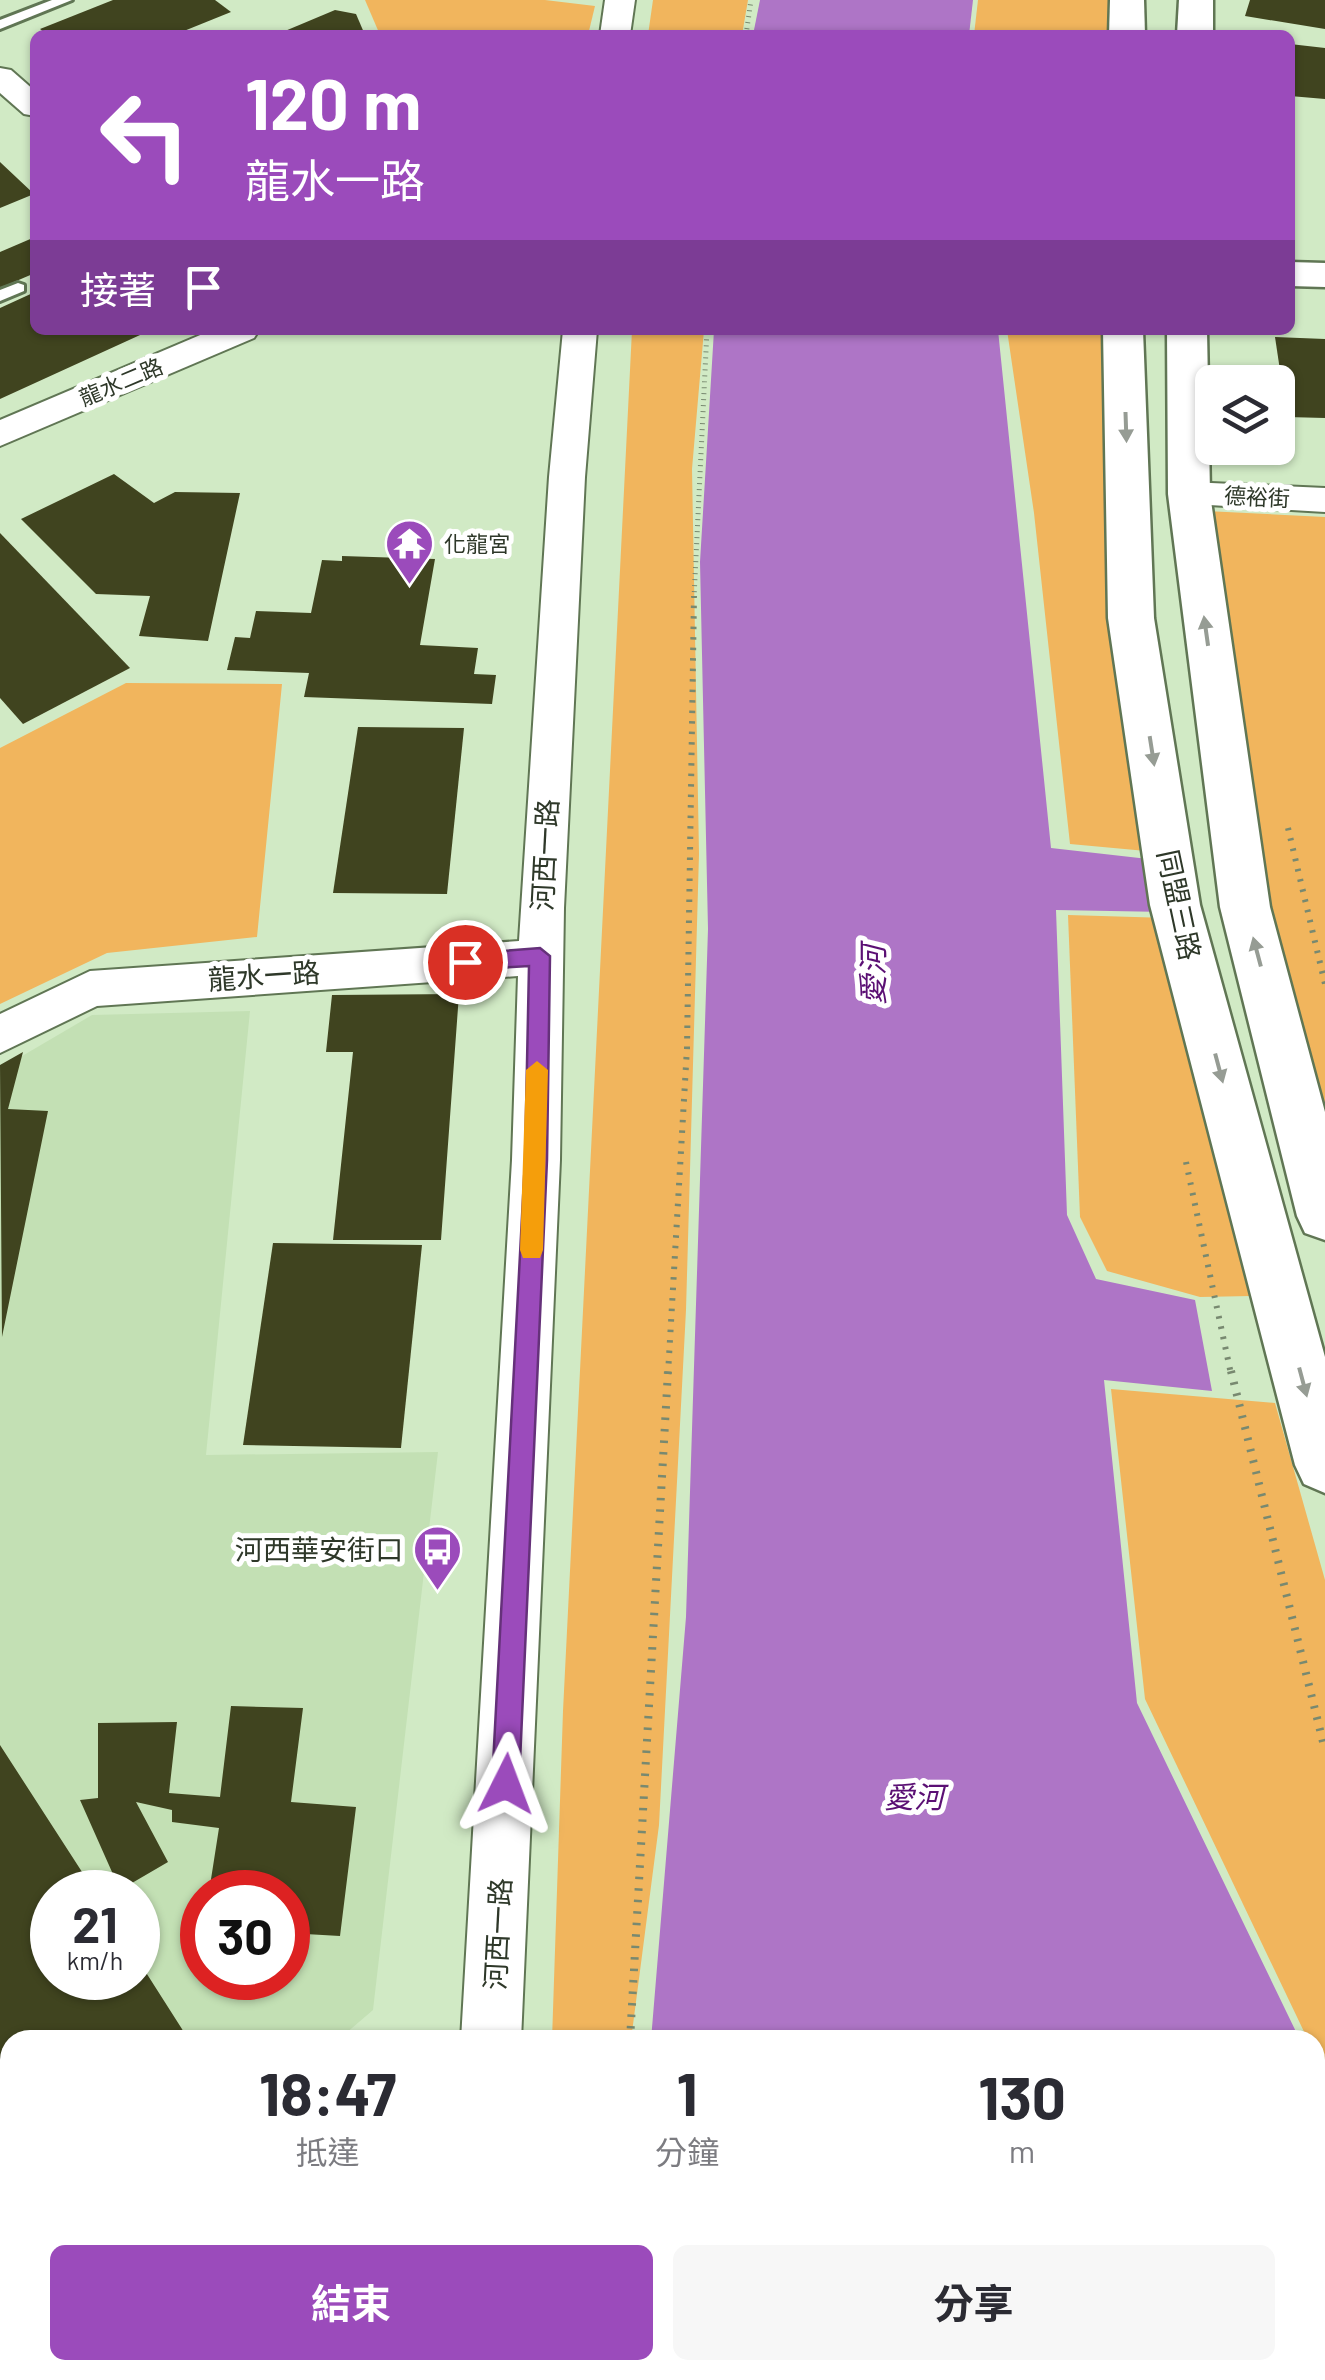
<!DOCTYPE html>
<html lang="zh-TW">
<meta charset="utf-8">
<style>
:root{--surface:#fff;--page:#f7f7f7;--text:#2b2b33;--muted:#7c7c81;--accent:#9b4bbb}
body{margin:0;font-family:Barlow,"Noto Sans TC",sans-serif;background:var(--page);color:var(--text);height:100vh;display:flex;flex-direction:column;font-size:38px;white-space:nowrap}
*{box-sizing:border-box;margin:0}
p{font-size:32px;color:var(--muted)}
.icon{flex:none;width:55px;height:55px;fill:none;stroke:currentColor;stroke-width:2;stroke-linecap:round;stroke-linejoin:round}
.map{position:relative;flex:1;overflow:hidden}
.drawer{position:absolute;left:0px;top:2030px;width:1325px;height:350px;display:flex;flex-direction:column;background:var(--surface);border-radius:30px 30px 0 0;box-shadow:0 2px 8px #0004}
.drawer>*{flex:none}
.guide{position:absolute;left:30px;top:30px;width:1265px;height:305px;border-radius:15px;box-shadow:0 2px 8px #0004;background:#9b4bbb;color:#fff;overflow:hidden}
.fabs{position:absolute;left:1195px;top:365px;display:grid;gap:20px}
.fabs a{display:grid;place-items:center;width:100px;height:100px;border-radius:15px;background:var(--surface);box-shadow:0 2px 8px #0004;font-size:50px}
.speed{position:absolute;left:30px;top:1870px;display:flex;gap:20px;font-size:50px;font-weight:700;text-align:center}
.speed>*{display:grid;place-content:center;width:130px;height:130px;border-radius:50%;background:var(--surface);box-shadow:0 2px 8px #0004;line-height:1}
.speed small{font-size:25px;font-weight:400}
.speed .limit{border:15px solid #d22;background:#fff;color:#111}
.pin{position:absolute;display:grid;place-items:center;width:85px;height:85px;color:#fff;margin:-42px;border:5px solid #fff;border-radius:50%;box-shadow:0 2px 10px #0007}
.me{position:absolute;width:110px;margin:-55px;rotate:3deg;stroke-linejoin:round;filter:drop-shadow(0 0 8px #0008)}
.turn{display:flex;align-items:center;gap:35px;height:210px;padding:0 50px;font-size:45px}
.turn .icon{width:130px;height:130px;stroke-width:2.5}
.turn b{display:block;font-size:70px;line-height:85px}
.then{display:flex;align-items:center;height:95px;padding:0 50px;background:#0003;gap:20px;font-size:38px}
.eta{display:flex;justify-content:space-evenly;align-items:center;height:170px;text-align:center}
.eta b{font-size:60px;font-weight:700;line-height:70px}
.action{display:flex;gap:20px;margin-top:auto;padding:20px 50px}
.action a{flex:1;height:115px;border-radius:15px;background:var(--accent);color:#fff;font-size:40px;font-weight:700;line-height:115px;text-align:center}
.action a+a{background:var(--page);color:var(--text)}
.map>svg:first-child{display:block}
.built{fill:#c3e0b4;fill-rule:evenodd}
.green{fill:#f1b55d}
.water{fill:#ae75c6}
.building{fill:#40441f}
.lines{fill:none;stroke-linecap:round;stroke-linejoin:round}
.lane-casing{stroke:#607654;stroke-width:6}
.street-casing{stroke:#607654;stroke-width:4}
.secondary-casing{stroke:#607654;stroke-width:5}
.path-far2{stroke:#788970;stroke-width:5;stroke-dasharray:1 5;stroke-linecap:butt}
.path-far1{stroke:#788970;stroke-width:6;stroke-dasharray:2.5 8;stroke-linecap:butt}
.path{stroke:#788970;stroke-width:8;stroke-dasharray:2.5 9;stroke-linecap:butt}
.lane{fill:#fff;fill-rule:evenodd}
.street{fill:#fff;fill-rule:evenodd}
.secondary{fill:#fff;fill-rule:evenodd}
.oneway{fill:#969c94}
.route{fill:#9b4bbb;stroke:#65317a;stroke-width:2.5}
.slow{fill:#f59e0b}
.labels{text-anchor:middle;stroke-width:10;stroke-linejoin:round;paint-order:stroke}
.far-street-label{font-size:22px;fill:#2e3829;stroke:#fff}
.far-poi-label{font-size:22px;fill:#2e3829;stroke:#fff;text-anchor:start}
.street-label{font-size:28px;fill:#2e3829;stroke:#fff}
.poi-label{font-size:28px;fill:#2e3829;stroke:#fff;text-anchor:end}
.water-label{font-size:30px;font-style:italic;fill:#5b1074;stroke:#fff}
</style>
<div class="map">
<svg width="1325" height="2380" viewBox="0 0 1325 2380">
<rect width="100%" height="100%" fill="#d1eac5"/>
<path class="built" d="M250,1011L206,1455L438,1452L373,2010L338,2040H10V2319L0,2327V1069L92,1015ZM52,1892H138V1978H52ZM202,1892H288V1978H202Z"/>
<g class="green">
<path d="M365,0H545L595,6L588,35H380Z"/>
<path d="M653,0H748L742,35H648Z"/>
<path d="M978,0H1123L1119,35H974Z"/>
<path d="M632,330H704L692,469L699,854L686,1310L659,1825L631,2040H552L563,1711Z"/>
<path d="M1007,330H1115L1157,852L1070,844L1034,513Z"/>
<path d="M1206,511L1325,517V1116L1270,902Z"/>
<path d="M126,683L282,684L257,937L107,953L0,1004V748Z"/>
<path d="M1068,915L1168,918L1251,1296L1200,1297L1107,1271L1080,1217Z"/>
<path d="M1111,1389L1275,1403L1325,1580V2172L1315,2040H1308L1145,1699Z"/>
</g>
<g class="water">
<path d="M760,0H973L969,35H753Z"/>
<path d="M714,330H998L1051,848L1157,860L1166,912L1056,910L1067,1215L1096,1279L1195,1300L1212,1391L1104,1380L1137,1703L1300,2040H651L686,1617L708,929L700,562Z"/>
<path d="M1315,2183L1325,2286V2380H624L625,2370H1315Z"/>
</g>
<g class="building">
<path d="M113,0H215L231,12L174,35H48L40,29Z"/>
<path d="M1250,0H1325V29L1245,16Z"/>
<path d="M335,10L356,14L365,35H290L285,31Z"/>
<path d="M1290,44L1325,48V99L1290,96Z"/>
<path d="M0,162L34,194L0,208Z"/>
<path d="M35,237V273L0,288V252Z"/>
<path d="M35,292V330H151L0,399V308Z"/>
<path d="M1275,337L1325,339V418L1287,417Z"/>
<path d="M114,474L154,503L175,492L240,493L208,641L139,636L150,596L96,594L21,519Z"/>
<path d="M0,533L130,668L23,724L0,698Z"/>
<path d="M342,556L435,559L420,645L478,648L474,674L496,675L492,704L304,697L309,673L227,670L235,637L250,638L256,611L311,613L322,560L342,561Z"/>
<path d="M358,727L464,728L447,894L333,893Z"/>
<path d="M459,994L441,1240H333L353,1052H326L332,995Z"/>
<path d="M23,1052L8,1109L48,1111L2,1337L0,1065Z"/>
<path d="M273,1243L422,1245L401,1448L243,1445Z"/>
<path d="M231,1706L303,1708L291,1802L356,1807L340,1936L288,1933V1892H209L219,1828L172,1822V1810L136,1802L168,1862L120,1890L80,1800L98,1798V1723L177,1722L169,1793L220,1797Z"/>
<path d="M0,1745L95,1892H52V1978H138V1960L189,2040H10V2306L0,2314Z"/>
<path d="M264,2370H334V2380H253Z"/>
</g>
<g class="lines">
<defs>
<g id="lane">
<path d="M52,0H72L0,29V20Z"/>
<path d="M18,283L24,285V291L0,301V290Z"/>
</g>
<g id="street">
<path d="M605,0H635L630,35H600Z"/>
<path d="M0,68L11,70L35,91V116L24,114L0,93Z"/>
<path d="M212,330H259L254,338L0,446V420Z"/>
<path d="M563,330H597L585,477L564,908L560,1160L521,2040H461L512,1160L518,976L97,1006L0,1053V1014L90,971L519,941L549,477Z"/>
<path d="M1189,482L1325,488V512L1176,503L1170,494L1176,485Z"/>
<path d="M64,2370H136L131,2380H59Z"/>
<rect x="450" y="2370" width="66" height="10"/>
</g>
<g id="secondary">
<path d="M1110,0H1144L1145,35H1109Z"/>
<path d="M1179,0H1213V35H1177Z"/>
<path d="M1290,262L1325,263V287L1290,286Z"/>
<path d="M1103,330H1143L1154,618L1200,905L1325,1357V1493L1304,1484L1295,1465L1150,905L1108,618Z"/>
<path d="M1167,330H1207L1210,494L1270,907L1325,1112V1240L1305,1233L1297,1216L1220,907L1168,494Z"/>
</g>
</defs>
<use href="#lane" class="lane-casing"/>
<use href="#street" class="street-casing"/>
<use href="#secondary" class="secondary-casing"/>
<g class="path-far2">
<path d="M746,35L751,0"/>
<path d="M694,598L707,330"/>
</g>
<g class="path-far1">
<path d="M1288,828L1325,984"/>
<path d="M1186,1162L1231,1374"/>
<path d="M668,1374L687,1048L694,596"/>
</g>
<g class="path">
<path d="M1231,1371L1325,1750"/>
<path d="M630,2040L668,1371"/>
<path d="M611,2380L612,2370"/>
</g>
<use href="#lane" class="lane"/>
<use href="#street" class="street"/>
<use href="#secondary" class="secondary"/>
</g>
<defs><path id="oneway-solid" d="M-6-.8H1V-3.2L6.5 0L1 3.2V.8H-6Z" transform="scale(2.5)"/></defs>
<g class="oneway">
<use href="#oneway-solid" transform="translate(1126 427) rotate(88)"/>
<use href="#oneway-solid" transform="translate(1206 631) rotate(-98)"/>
<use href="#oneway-solid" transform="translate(1152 751) rotate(81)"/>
<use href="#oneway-solid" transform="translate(1257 952) rotate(-105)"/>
<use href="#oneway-solid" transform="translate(1219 1068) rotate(75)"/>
<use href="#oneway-solid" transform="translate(1303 1382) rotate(75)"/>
</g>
<path class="route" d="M540,948L550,956L547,1160L519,1784L515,1794L506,1798L496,1794L492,1784L525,1160L529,966L465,970L454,962L465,954Z"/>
<path class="slow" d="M537,1061L548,1070L543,1250L540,1258H523L520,1250L526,1070Z"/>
<defs>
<symbol id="temple-pin" viewBox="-11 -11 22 30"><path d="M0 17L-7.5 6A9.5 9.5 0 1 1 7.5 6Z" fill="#9b4bbb" stroke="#fff"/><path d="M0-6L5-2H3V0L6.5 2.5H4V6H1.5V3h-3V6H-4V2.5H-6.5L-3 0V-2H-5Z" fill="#fff"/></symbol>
<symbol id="bus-pin" viewBox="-11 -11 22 30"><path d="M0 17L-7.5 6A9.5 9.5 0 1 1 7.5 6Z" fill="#9b4bbb" stroke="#fff"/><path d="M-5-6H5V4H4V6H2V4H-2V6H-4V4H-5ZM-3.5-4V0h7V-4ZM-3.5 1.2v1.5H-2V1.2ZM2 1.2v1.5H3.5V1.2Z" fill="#fff"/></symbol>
</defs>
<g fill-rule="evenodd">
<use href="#temple-pin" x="382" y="516" width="55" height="75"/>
<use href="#bus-pin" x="410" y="1522" width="55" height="75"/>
</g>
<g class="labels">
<g class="far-street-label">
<text transform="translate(121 382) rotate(-23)" y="8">龍水二路</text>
<text transform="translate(1257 497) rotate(3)" y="8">德裕街</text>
</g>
<g class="far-poi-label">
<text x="444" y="552">化龍宮</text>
</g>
<g class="street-label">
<text transform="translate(545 855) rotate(-87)" y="10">河西一路</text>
<text transform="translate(1179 905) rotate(78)" y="10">同盟三路</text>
<text transform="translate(264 976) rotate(-4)" y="10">龍水一路</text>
<text transform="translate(498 1934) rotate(-87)" y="10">河西一路</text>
</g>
<g class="poi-label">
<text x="403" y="1560">河西華安街口</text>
</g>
<g class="water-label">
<text transform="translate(874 975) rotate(-90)" y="10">愛河</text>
<text x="914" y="1808">愛河</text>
</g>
</g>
</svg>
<div class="fabs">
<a><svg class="icon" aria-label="layers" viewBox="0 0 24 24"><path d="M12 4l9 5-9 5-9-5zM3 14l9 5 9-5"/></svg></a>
</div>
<div class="speed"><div>21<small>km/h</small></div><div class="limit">30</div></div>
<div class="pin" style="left:465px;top:962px;background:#d93025"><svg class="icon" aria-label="arrive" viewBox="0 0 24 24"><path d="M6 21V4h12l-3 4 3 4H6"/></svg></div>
<svg class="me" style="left:506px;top:1784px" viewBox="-20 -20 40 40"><path d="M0-17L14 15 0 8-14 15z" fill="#9b4bbb" stroke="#fff" stroke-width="4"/></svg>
<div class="guide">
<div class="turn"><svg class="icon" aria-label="left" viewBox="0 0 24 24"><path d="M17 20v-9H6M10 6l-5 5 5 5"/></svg><div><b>120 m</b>龍水一路</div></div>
<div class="then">接著<svg class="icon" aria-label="arrive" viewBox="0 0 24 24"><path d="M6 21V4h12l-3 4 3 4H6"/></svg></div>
</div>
<section class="drawer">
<div class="eta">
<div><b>18:47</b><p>抵達</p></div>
<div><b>1</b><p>分鐘</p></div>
<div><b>130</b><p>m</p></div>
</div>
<div class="action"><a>結束</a><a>分享</a></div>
</section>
</div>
